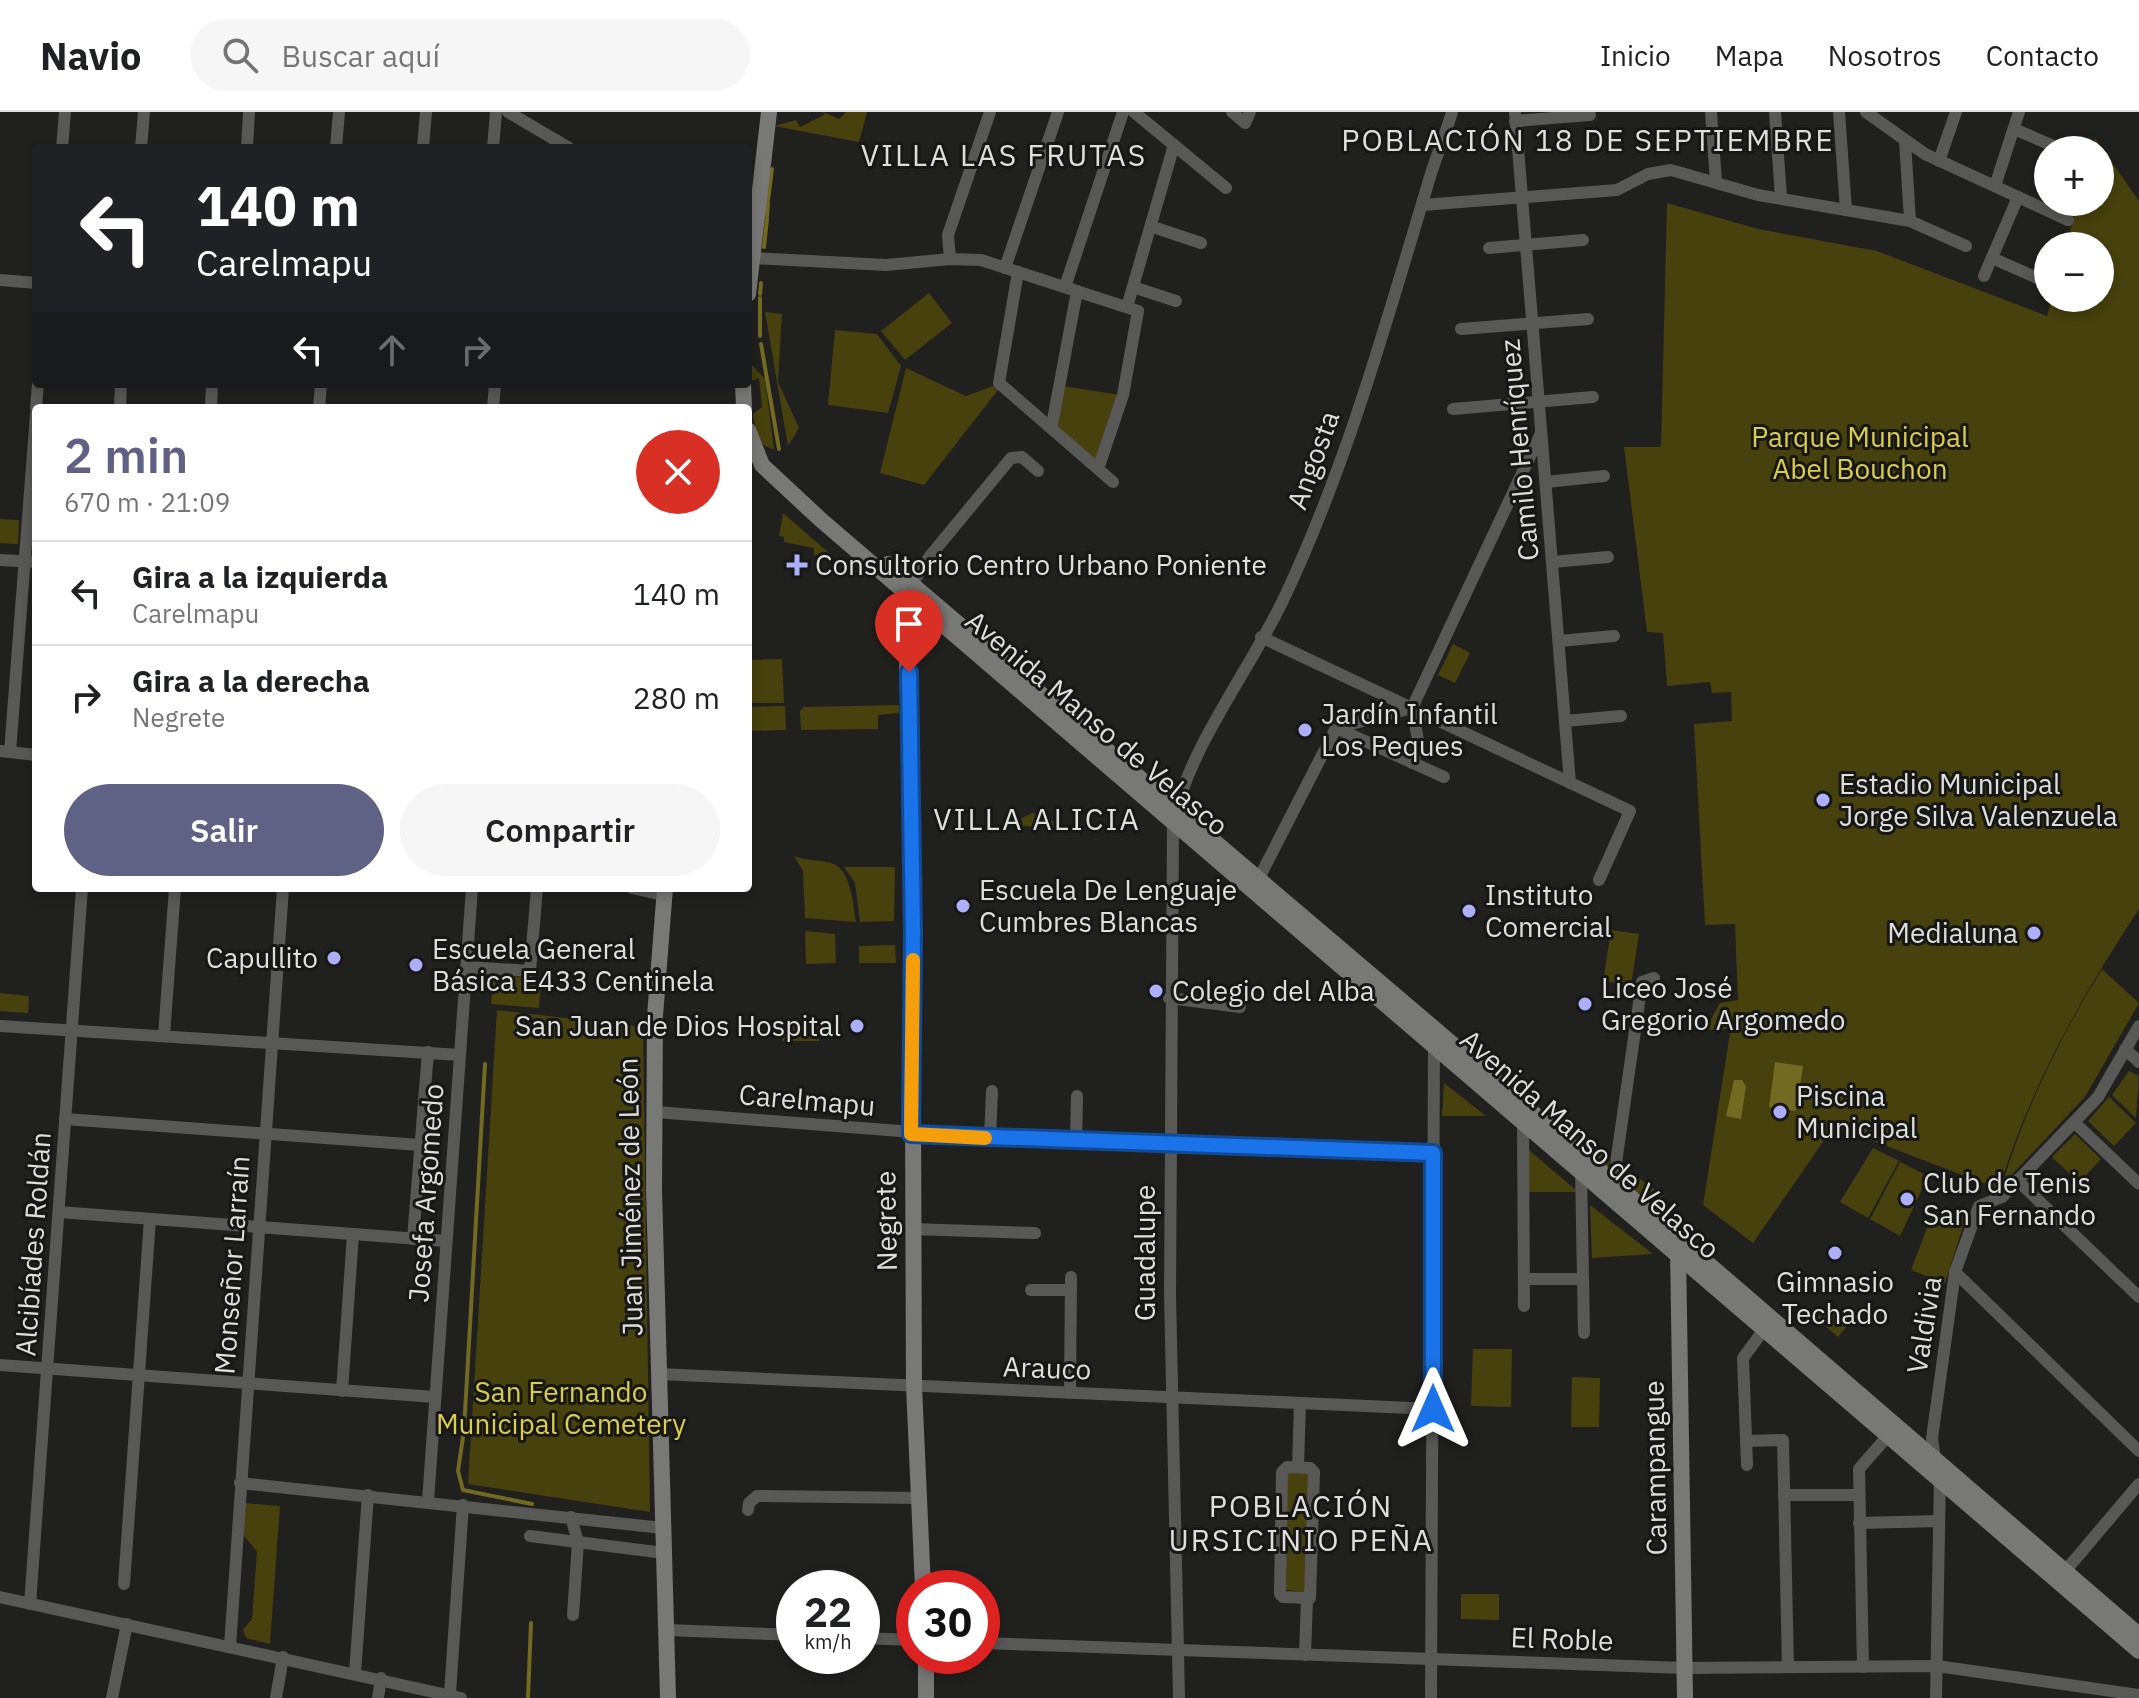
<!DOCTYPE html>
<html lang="es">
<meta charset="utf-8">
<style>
:root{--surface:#fff;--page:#f6f6f6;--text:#202124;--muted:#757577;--line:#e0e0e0;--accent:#5f6185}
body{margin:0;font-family:"IBM Plex Sans",sans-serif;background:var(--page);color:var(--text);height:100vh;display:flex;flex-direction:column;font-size:30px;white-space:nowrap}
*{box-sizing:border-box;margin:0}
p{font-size:26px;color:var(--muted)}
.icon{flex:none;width:44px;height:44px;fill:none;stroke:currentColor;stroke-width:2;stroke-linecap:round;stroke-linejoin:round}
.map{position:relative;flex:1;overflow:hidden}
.sheet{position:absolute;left:32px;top:292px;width:720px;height:488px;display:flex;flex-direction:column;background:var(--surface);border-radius:8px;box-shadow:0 4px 12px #0003}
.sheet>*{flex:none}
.top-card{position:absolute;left:32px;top:32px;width:720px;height:244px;border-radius:8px;box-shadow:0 4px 12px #0003;background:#202124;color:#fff;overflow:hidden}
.fabs{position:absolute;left:2034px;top:24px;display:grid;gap:16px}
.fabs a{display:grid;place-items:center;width:80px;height:80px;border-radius:50%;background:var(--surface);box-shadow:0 4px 12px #0003;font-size:40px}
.speed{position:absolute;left:776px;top:1458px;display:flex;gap:16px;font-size:40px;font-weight:700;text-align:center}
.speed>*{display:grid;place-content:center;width:104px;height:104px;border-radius:50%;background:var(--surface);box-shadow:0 4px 12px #0003;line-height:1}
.speed small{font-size:20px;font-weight:400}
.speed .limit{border:12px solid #d22;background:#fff;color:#111}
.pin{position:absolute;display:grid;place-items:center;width:68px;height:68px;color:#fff;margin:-82px -34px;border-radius:50% 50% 50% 0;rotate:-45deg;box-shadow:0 0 8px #0007}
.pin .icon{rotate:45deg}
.me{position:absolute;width:88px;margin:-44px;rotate:0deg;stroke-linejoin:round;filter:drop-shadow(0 0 6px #0008)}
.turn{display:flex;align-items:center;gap:28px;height:168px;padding:0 32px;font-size:36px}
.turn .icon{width:104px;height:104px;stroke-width:2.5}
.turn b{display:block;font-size:56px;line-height:68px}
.lanes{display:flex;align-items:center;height:76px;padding:0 32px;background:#0003;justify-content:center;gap:40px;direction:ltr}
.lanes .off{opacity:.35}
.round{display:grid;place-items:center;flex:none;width:84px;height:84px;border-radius:42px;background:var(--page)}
.overview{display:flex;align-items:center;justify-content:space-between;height:136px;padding:0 32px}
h1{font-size:48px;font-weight:600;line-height:60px;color:var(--accent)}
.cta{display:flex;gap:16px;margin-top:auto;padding:16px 32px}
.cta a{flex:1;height:92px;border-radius:48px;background:var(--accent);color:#fff;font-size:32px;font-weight:600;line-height:92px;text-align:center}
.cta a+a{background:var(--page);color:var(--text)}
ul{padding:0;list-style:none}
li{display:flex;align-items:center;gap:24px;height:104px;padding:0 32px;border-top:2px solid var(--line)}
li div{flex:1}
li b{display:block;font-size:30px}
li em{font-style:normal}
header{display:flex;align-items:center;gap:48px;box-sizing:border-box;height:112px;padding:0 40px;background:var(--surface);border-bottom:2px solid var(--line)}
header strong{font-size:38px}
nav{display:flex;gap:44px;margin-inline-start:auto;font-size:28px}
.search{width:560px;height:72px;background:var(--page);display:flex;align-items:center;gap:20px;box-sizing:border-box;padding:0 28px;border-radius:44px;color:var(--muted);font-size:30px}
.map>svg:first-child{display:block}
.green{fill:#47410d}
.water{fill:#736a22}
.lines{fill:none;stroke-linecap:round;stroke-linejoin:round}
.stream{stroke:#736a22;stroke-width:4}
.street{stroke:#585857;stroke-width:12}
.secondary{stroke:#787876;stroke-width:16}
.route-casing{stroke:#114b97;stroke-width:20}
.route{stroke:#1a73e8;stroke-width:14}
.slow{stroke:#f59e0b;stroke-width:14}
.poi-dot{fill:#acaffb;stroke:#171715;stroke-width:3}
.labels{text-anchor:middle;stroke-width:6;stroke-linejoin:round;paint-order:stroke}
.park-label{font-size:28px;fill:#dccc4e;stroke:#171715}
.street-label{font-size:28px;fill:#dededd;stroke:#171715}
.poi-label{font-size:28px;fill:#dededd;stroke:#171715;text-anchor:start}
.neighbourhood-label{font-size:30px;letter-spacing:2px;fill:#dededd;stroke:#171715}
</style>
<header>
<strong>Navio</strong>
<div class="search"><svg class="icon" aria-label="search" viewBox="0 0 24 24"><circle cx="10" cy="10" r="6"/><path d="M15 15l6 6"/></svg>Buscar aquí</div>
<nav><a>Inicio</a><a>Mapa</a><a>Nosotros</a><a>Contacto</a></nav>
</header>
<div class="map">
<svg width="2139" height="1586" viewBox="0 0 2139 1586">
<rect width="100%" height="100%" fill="#20201e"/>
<g class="green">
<path d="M823,0L839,7L846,0H867L859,30L774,14L796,8L800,15L824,3Z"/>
<path d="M2095,26L2139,89V797C2081,885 2030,975 1999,1077L1834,1014L1753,1131L1703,1093L1730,921L1727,917L1705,918L1720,891L1738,888L1735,812L1705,813L1694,612L1732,609L1731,580L1712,581L1710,570L1667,574L1663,521L1647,520L1624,335H1661L1667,91L1758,117L1877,139L2047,204L2052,186H2100V134H2066L2078,90H2100V38H2092Z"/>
<path d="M929,181L952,211L905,248L881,219Z"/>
<path d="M765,200L782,202L778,270L799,316L788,334Z"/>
<path d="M835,218L877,222L901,254L888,301L828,293Z"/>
<path d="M750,251L765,267L774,337C756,335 755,316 753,302L762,295L759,266L750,269Z"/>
<path d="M906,256L966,284L993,274L998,278L924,373L880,361Z"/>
<path d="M1062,274L1121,283L1096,348L1058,315Z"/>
<path d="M783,401L829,441L826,445L814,443V436L784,430V425L779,424Z"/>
<path d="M0,407L19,408L18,432L0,431Z"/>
<path d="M1453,532L1470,541L1455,571L1438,563Z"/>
<path d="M782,547L784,591H748V548Z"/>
<path d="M899,593V601L878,603V617L801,618L800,599L804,595Z"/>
<path d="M785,594L786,618L748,619V595Z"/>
<path d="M1033,701L1053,709L1058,716L1023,714L1021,706Z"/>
<path d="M794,744C809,750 816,747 831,751C852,757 853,794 856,810L805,806L803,759Z"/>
<path d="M844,755H895L894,809L860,810L855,771Z"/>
<path d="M1611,818L1639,822L1631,873L1603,869Z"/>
<path d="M805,819L835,822L836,851L806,852Z"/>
<path d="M895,833L896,851H859V834Z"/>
<path d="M2102,857L2139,891L2085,985L2002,1073C2025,997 2060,925 2102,857Z"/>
<path d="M494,863L541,867L539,896L491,892Z"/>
<path d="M0,881L29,884L28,901L0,899Z"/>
<path d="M497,898L643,915L650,1400L468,1372Z"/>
<rect x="782" y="912" width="37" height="17"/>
<path d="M2129,959L2139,964L2136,1006L2112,983Z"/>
<path d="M1444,971L1486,1004H1442Z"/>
<path d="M2109,985L2136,1011L2114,1034L2088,1009Z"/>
<path d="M1575,1014L1611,1045L1608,1056L1569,1023Z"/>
<path d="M2075,1022L2101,1047L2079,1071L2052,1045Z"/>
<path d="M1873,1036L1899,1049L1868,1106L1840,1090Z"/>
<path d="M1529,1038L1578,1080H1529Z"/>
<path d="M1900,1050L1928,1064L1900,1124L1870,1107Z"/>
<path d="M1620,1052L1663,1084L1655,1095L1643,1086L1644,1082L1637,1081L1621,1069Z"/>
<path d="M1590,1093L1653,1142L1592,1146Z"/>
<path d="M1938,1096L1966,1105L1945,1171L1911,1158L1934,1098Z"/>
<path d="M1824,1196L1849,1212L1838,1225L1817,1207Z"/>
<path d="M1473,1237H1512L1511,1295L1471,1294Z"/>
<path d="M1572,1265L1600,1266L1599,1315H1571Z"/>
<path d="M1287,1361H1309L1306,1480L1286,1478Z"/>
<path d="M245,1391L280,1394L270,1532L246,1526L243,1518L252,1507L257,1440L242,1421Z"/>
<path d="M1461,1482H1499V1508L1461,1507Z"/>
</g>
<g class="water">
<path d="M1775,950L1803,954L1796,999L1769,995Z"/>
<path d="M1734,968H1742L1746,974L1741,1007L1726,1004Z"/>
</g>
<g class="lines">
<g class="stream">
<path d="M768,88L772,57"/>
<path d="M767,104L768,91"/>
<path d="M764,135L767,107"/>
<path d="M760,182L761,171"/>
<path d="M760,186V224"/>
<path d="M761,232L779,337"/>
<path d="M485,952L464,1318L458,1359L463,1378L532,1392"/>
<path d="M528,1586L531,1511"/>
</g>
<g class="street">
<path d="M508,0L569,36"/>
<path d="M1134,0L1226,76"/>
<path d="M1232,0L1245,11L1250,0"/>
<path d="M1515,0L1570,671"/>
<path d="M1711,0L1716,70"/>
<path d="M1775,0L1781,86"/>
<path d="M1839,0L1846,98"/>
<path d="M1866,0L1925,42L2068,108"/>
<path d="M1515,9L1590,3"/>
<path d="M2014,17L2063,38"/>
<path d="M1905,29L1910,109"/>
<path d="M62,36L65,0"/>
<path d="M141,36L144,0"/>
<path d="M247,36L249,0"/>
<path d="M336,36L339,0"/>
<path d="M423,36L426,0"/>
<path d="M493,36L496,0"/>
<path d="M1939,49L1956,0"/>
<path d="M1995,74L2019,0"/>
<path d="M1422,93L1617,78L1648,62L1671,58L1758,83L1910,109L1966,134"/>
<path d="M1153,115L1201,131"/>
<path d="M1489,136L1583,128"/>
<path d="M752,146L886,153L950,147L981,148L1138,199L1123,283L1098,357"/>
<path d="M1992,146L2042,168"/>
<path d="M950,147L948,123L990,0"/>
<path d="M1005,156L1058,0"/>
<path d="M1018,160L999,271L1113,370"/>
<path d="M1984,164L2018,85"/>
<path d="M0,168L36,171"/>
<path d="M1065,175L1123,0"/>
<path d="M1133,175L1176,189"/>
<path d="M1127,195L1174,33"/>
<path d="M1461,217L1588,207"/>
<path d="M36,296L38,272"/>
<path d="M120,296L121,272"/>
<path d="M211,296L212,272"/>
<path d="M319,296L321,272"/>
<path d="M493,296L495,272"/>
<path d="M1453,297L1593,285"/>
<path d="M1052,313L1077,179"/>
<path d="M1546,370L1604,364"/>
<path d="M0,448L36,450"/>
<path d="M1553,450L1608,445"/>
<path d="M908,478L930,444L1011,346L1022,345L1038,359"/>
<path d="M1261,525L1630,699L1599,768"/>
<path d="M1559,529L1614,524"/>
<path d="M1412,596L1419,633L1412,651"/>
<path d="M1565,609L1621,604"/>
<path d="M1336,616L1444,665"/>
<path d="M0,639L36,643"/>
<path d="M10,640L36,302"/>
<path d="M1256,772L1336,616L1412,596L1541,321"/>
<path d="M632,776L663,783"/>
<path d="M466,855L530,859L537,776"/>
<path d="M1169,886L1240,895"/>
<path d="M0,914L460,943"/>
<path d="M164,923L175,776"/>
<path d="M2125,937L2139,950"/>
<path d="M656,1000L990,1026L1433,1041"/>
<path d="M1523,1005L1524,1194"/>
<path d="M65,1007L420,1033"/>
<path d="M2074,1010L2139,1072"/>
<path d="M990,1026L992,979"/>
<path d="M1076,1029L1077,984"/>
<path d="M1581,1057L1584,1221"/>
<path d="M2017,1068L2139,1185"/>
<path d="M1615,1079L1617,1044L1642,870L1654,866"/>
<path d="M59,1100L446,1129"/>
<path d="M912,1117L1035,1121"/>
<path d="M413,1127L428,940"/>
<path d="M1955,1160L2139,1339"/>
<path d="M1524,1167H1583"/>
<path d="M1031,1178H1071"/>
<path d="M0,1253L435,1285"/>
<path d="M659,1262L1433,1297"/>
<path d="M342,1279L353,1122"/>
<path d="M1070,1281L1071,1165"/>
<path d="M1746,1329L1783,1328L1788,1555"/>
<path d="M1935,1348L1932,1326L1955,1160L1979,1094L2002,1085L2098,985L2139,914"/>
<path d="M1747,1353L1743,1246L1768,1212"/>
<path d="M1287,1355L1310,1356L1314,1360L1310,1486L1283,1485L1280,1482L1282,1360Z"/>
<path d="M1298,1355L1300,1291"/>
<path d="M240,1371L663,1416"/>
<path d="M1784,1383H1859"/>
<path d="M428,1389L472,776"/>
<path d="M748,1398L749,1391L757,1384L919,1386"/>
<path d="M571,1405L578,1430L573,1503"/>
<path d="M1859,1411L1939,1409"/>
<path d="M530,1424L664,1441"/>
<path d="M2061,1464L2139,1372"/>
<path d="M124,1472L150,1107"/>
<path d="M0,1485L461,1586"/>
<path d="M30,1492L82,776"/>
<path d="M667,1518L794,1523"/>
<path d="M862,1526L914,1528"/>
<path d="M982,1531L1684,1556L1937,1554L2139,1583"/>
<path d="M230,1534L283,776"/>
<path d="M1305,1543L1307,1486"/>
<path d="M1863,1555L1859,1357L1892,1319"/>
<path d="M355,1561L368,1383"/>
<path d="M450,1581L463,1393"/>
<path d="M112,1586L127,1512"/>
<path d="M276,1586L283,1545"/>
<path d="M378,1586L381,1566"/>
<path d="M1179,1586L1170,1183L1173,709C1192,629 1252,556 1286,482C1347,352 1386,211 1427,75C1434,49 1445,25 1452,0"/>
<path d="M1431,1586L1434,929"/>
<path d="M1936,1586L1940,1365"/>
</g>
<g class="secondary">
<path d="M748,182L769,0"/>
<path d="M743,272L744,296"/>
<path d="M748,318L762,353L821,408L2139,1539"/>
<path d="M888,452L1497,970L2139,1523"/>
<path d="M905,478L912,730L914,1274L923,1476"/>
<path d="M665,776L655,904L654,1077L668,1586"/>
<path d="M1678,1136L1685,1586"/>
<path d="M926,1544V1586"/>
</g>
</g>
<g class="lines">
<defs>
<path id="route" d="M909,560L913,821L911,1022L1433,1041V1297"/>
</defs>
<use href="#route" class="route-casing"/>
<use href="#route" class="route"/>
<path class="slow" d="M913,848L911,1022L985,1026"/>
</g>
<g class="poi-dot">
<path d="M793 441h8v8h8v8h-8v8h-8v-8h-8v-8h8z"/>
<circle cx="1305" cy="618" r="8"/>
<circle cx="1823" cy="688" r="8"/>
<circle cx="963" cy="794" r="8"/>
<circle cx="1469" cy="799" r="8"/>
<circle cx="2034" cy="821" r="8"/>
<circle cx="334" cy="846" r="8"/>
<circle cx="416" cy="853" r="8"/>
<circle cx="1156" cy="879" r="8"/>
<circle cx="1585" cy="892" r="8"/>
<circle cx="857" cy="914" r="8"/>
<circle cx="1780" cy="1000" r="8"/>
<circle cx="1907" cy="1087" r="8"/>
<circle cx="1835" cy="1141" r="8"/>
</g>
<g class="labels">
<g class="park-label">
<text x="1860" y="335">Parque Municipal<tspan x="1860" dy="32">Abel Bouchon</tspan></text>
<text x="561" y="1290">San Fernando<tspan x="561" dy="32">Municipal Cemetery</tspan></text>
</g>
<g class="street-label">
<text transform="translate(1519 338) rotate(-95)" y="10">Camilo Henríquez</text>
<text transform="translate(1313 348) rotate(-70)" y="10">Angosta</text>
<text transform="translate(1097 611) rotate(40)" y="10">Avenida Manso de Velasco</text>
<text transform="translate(807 988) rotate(5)" y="10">Carelmapu</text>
<text transform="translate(1590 1032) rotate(41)" y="10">Avenida Manso de Velasco</text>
<text transform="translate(426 1081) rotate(-86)" y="10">Josefa Argomedo</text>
<text transform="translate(630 1085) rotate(-91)" y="10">Juan Jiménez de León</text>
<text transform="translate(886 1109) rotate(-91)" y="10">Negrete</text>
<text transform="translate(33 1132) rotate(-86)" y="10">Alcibíades Roldán</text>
<text transform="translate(1145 1141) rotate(-90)" y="10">Guadalupe</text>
<text transform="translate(232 1153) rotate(-86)" y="10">Monseñor Larraín</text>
<text transform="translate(1924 1213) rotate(-81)" y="10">Valdivia</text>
<text transform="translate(1047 1256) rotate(2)" y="10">Arauco</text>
<text transform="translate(1655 1356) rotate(-91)" y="10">Carampangue</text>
<text transform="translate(1562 1527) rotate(2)" y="10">El Roble</text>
</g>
<g class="poi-label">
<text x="815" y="463">Consultorio Centro Urbano Poniente</text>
<text x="1321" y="612">Jardín Infantil<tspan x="1321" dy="32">Los Peques</tspan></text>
<text x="1839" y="682">Estadio Municipal<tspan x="1839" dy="32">Jorge Silva Valenzuela</tspan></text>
<text x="979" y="788">Escuela De Lenguaje<tspan x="979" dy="32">Cumbres Blancas</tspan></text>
<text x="1485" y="793">Instituto<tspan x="1485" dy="32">Comercial</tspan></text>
<text x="2018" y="831" text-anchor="end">Medialuna</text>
<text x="432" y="847">Escuela General<tspan x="432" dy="32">Básica E433 Centinela</tspan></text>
<text x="318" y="856" text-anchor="end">Capullito</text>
<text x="1601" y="886">Liceo José<tspan x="1601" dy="32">Gregorio Argomedo</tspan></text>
<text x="1172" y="889">Colegio del Alba</text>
<text x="841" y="924" text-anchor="end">San Juan de Dios Hospital</text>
<text x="1796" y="994">Piscina<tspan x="1796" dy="32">Municipal</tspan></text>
<text x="1923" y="1081">Club de Tenis<tspan x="1923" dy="32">San Fernando</tspan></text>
<text x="1835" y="1180" text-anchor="middle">Gimnasio<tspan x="1835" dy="32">Techado</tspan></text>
</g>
<g class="neighbourhood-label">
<text x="1588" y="39">POBLACIÓN 18 DE SEPTIEMBRE</text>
<text x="1004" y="54">VILLA LAS FRUTAS</text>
<text x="1037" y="718">VILLA ALICIA</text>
<text x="1301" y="1405">POBLACIÓN<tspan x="1301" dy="34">URSICINIO PEÑA</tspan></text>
</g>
</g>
</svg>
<div class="fabs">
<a>+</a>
<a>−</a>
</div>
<div class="speed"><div>22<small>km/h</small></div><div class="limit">30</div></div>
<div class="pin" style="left:909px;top:560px;background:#d93025"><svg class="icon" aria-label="arrive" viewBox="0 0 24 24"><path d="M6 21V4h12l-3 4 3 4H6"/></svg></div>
<svg class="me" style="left:1433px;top:1297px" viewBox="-20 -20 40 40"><path d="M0-17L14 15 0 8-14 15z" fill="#1a73e8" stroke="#fff" stroke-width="4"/></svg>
<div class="top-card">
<div class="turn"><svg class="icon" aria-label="left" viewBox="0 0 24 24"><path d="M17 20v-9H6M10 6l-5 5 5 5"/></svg><div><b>140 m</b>Carelmapu</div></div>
<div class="lanes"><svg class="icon" aria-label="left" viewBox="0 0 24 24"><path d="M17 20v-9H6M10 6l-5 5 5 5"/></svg><svg class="icon off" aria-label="ahead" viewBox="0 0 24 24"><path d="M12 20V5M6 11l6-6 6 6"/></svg><svg class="icon off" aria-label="right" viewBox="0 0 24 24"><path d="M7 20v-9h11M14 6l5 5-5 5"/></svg></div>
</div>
<section class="sheet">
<div class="overview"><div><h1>2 min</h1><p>670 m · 21:09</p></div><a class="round" style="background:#d93025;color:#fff"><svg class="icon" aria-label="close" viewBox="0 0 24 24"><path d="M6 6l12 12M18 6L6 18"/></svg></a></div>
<ul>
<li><svg class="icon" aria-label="left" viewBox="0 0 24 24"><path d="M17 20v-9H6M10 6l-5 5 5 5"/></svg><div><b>Gira a la izquierda</b><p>Carelmapu</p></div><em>140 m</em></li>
<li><svg class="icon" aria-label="right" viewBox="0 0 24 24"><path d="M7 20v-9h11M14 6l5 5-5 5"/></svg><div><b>Gira a la derecha</b><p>Negrete</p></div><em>280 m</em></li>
</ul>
<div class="cta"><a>Salir</a><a>Compartir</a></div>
</section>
</div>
